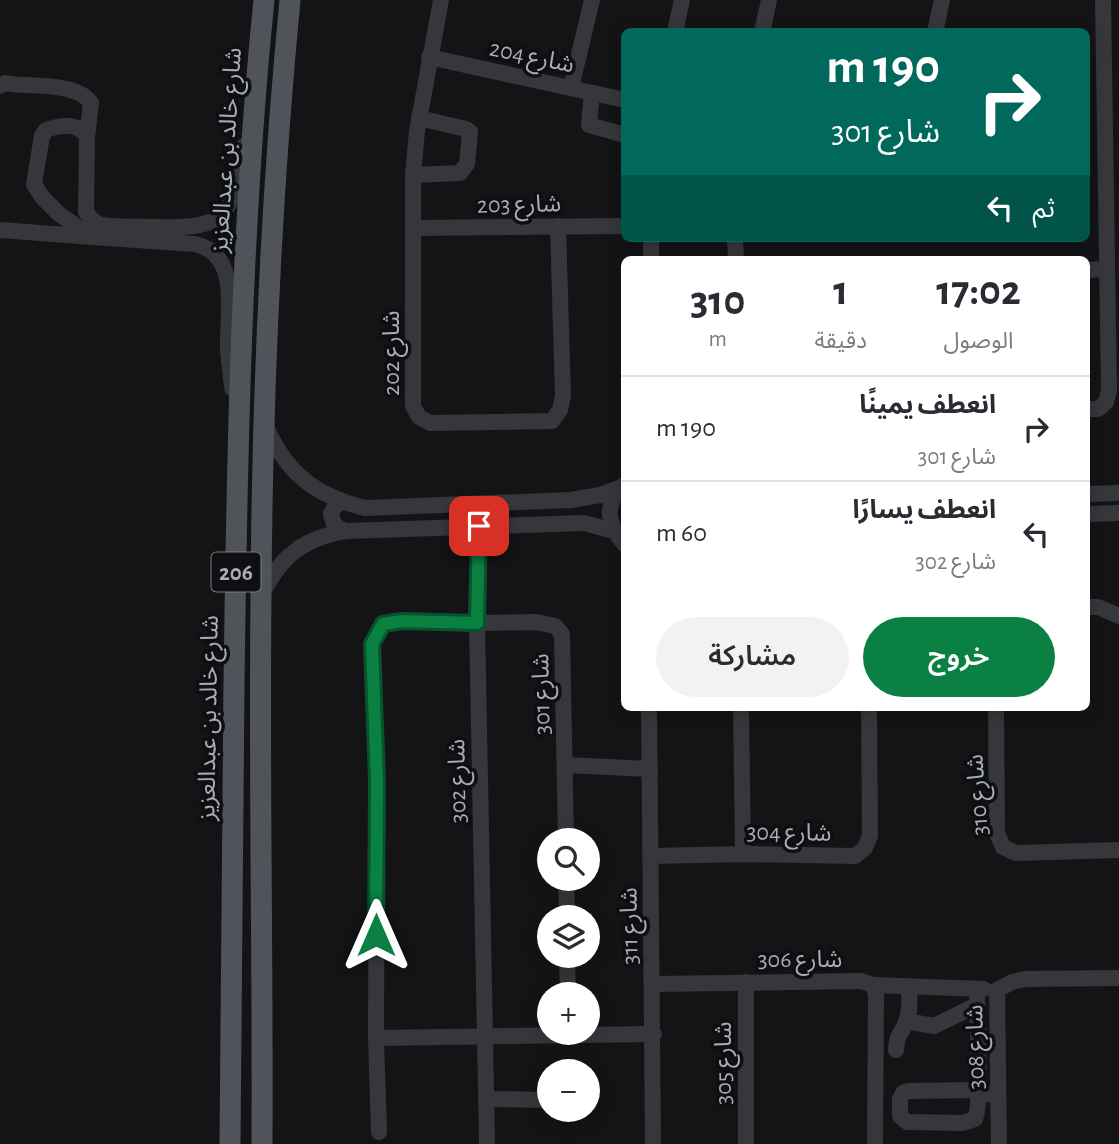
<!DOCTYPE html>
<html lang="ar">
<meta charset="utf-8">
<style>
:root{--surface:#fff;--page:#f2f2f3;--text:#2b2b33;--muted:#7c7c81;--line:#e1e1e2;--accent:#0b8043}
body{margin:0;font-family:"Alegreya Sans","Noto Sans Arabic",sans-serif;background:var(--page);color:var(--text);direction:rtl;height:100vh;display:flex;flex-direction:column;font-size:26px;white-space:nowrap}
*{box-sizing:border-box;margin:0}
p{font-size:23px;color:var(--muted)}
.icon{flex:none;width:38px;height:38px;fill:none;stroke:currentColor;stroke-width:2;stroke-linecap:round;stroke-linejoin:round}
.map{position:relative;flex:1;overflow:hidden;direction:ltr}
.sheet{position:absolute;left:621px;top:256px;width:469px;height:455px;display:flex;flex-direction:column;background:var(--surface);border-radius:10px;box-shadow:0 4px 18px #0003;direction:rtl}
.sheet>*{flex:none}
.guide{position:absolute;left:621px;top:28px;width:469px;height:214px;border-radius:10px;box-shadow:0 4px 18px #0003;direction:rtl;background:#00695c;color:#fff;overflow:hidden}
.buttons{position:absolute;left:537px;top:828px;display:grid;gap:14px}
.buttons a{display:grid;place-items:center;width:63px;height:63px;border-radius:50%;background:var(--surface);box-shadow:0 4px 18px #0003;font-size:35px}
.pin{position:absolute;display:grid;place-items:center;width:60px;height:60px;color:#fff;margin:-30px;border-radius:14px;box-shadow:0 4px 10px #0006}
.me{position:absolute;width:77px;margin:-38px;rotate:0deg;stroke-linejoin:round;filter:drop-shadow(0 0 5px #0008)}
.turn{display:flex;align-items:center;gap:24px;height:147px;padding:0 35px;font-size:32px}
.turn .icon{width:91px;height:91px;stroke-width:2.5}
.turn b{display:block;font-size:49px;line-height:60px}
.then{display:flex;align-items:center;height:66px;padding:0 35px;background:#0003;gap:14px;font-size:26px}
.eta{display:flex;justify-content:space-evenly;align-items:center;height:119px;text-align:center}
.eta b{font-size:42px;font-weight:600;line-height:49px}
.primary-button{display:flex;gap:14px;margin-top:auto;padding:14px 35px}
.primary-button a{flex:1;height:80px;border-radius:42px;background:var(--accent);color:#fff;font-size:28px;font-weight:600;line-height:80px;text-align:center}
.primary-button a+a{background:var(--page);color:var(--text)}
ul{padding:0;list-style:none}
li{display:flex;align-items:center;gap:21px;height:105px;padding:0 35px;border-top:2px solid var(--line)}
li div{flex:1}
li b{display:block;font-size:26px}
li em{font-style:normal}
.map>svg:first-child{display:block}
.lines{fill:none;stroke-linecap:round;stroke-linejoin:round}
.minor{stroke:#35373b;stroke-width:16}
.major{stroke:#50545a;stroke-width:21}
.route-casing{stroke:#07532c;stroke-width:18}
.route{stroke:#0b8043;stroke-width:12}
.labels{text-anchor:middle;stroke-width:7;stroke-linejoin:round;paint-order:stroke}
.shield{fill:#0f0f11;stroke:#787e84;stroke-width:2}
.shield-label{font-size:23px;font-weight:bold;fill:#a5adb6}
.street-label{font-size:24px;fill:#a5adb6;stroke:#0f0f11}
</style>
<div class="map">
<svg width="1119" height="1144" viewBox="0 0 1119 1144">
<rect width="100%" height="100%" fill="#141416"/>
<g class="lines">
<g class="minor">
<path d="M441,0L417,131L413,175V406L419,417L430,423L552,421L560,410L563,396L558,226"/>
<path d="M675,32L682,0"/>
<path d="M762,32L769,0"/>
<path d="M935,32L942,0"/>
<path d="M429,57L625,100"/>
<path d="M0,86L5,83C29,88 76,81 91,103L87,137L86,212L92,220L101,225C121,228 141,226 161,227C233,230 231,208 244,146"/>
<path d="M571,88L592,0"/>
<path d="M592,93L589,125L625,135"/>
<path d="M87,137C79,122 60,125 46,130L42,136L34,184L42,197L59,214L92,237L195,244C203,246 212,250 218,258C235,278 227,324 228,350C229,362 231,375 232,388"/>
<path d="M413,175L460,173L467,164L470,132L466,129L419,118"/>
<path d="M413,228L625,226"/>
<path d="M0,230L92,237"/>
<path d="M651,238V259"/>
<path d="M735,238L736,259"/>
<path d="M1087,270L1106,269"/>
<path d="M1087,409H1098L1106,402L1109,391L1103,0"/>
<path d="M265,424C285,472 315,496 365,508L571,500L600,495L619,488"/>
<path d="M622,486C603,507 608,525 625,545"/>
<path d="M1087,494L1119,493"/>
<path d="M342,502L335,506L331,514C333,524 336,528 346,531"/>
<path d="M1087,514L1119,513"/>
<path d="M479,526L477,623L487,1142"/>
<path d="M262,594C281,556 304,538 346,531L584,523L614,531"/>
<path d="M1087,607H1098L1119,616"/>
<path d="M649,707L653,1144"/>
<path d="M741,707L743,854"/>
<path d="M996,707L997,833L1003,847L1016,853L1119,850"/>
<path d="M565,765L650,769"/>
<path d="M651,856L743,854L855,856L865,848L870,836L869,707"/>
<path d="M566,878L567,917"/>
<path d="M567,956L568,994"/>
<path d="M746,982V1144"/>
<path d="M653,984L861,981L873,985L876,994L875,1144"/>
<path d="M873,985L984,989"/>
<path d="M977,989C977,1011 982,1105 975,1119L963,1123L907,1122L900,1116V1099L903,1093L908,1091L977,1090L998,1097"/>
<path d="M906,1021L934,1026L977,1005"/>
<path d="M376,1038L654,1034"/>
<path d="M896,1050C897,1034 900,1036 906,1022C911,1011 909,998 909,986"/>
<path d="M486,1099L550,1100"/>
<path d="M379,1132L376,1038L377,782L372,644L383,624L402,621L477,623L536,622L555,626L562,634L566,840"/>
<path d="M999,1144L997,990L1012,982L1025,979L1119,978"/>
</g>
<g class="major">
<path d="M230,1144C231,991 233,837 234,684C237,455 241,227 264,0"/>
<path d="M262,1144C263,962 259,780 261,597C262,398 271,198 290,0"/>
</g>
</g>
<g class="lines">
<defs>
<path id="route" d="M376,935L377,782L372,644L383,624L402,621L477,623L479,526"/>
</defs>
<use href="#route" class="route-casing"/>
<use href="#route" class="route"/>
</g>
<g class="labels">
<rect class="shield" x="211.5" y="552.5" width="49" height="39" rx="5"/>
<g class="shield-label">
<text x="236" y="580">206</text>
</g>
<g class="street-label">
<text transform="translate(532 56) rotate(12)" y="8">شارع 204</text>
<text transform="translate(226 150) rotate(-86)" y="8">شارع خالد بن عبدالعزيز</text>
<text transform="translate(519 204) rotate(-1)" y="8">شارع 203</text>
<text transform="translate(391 353) rotate(-90)" y="8">شارع 202</text>
<text transform="translate(541 694) rotate(-91)" y="8">شارع 301</text>
<text transform="translate(208 718) rotate(-89)" y="8">شارع خالد بن عبدالعزيز</text>
<text transform="translate(457 781) rotate(-91)" y="8">شارع 302</text>
<text transform="translate(977 795) rotate(-94)" y="8">شارع 310</text>
<text transform="translate(789 832) rotate(1)" y="8">شارع 304</text>
<text transform="translate(629 926) rotate(-91)" y="8">شارع 311</text>
<text x="800" y="967">شارع 306</text>
<text transform="translate(975 1047) rotate(-91)" y="8">شارع 308</text>
<text transform="translate(723 1063) rotate(-90)" y="8">شارع 305</text>
</g>
</g>
</svg>
<div class="buttons">
<a><svg class="icon" aria-label="search" viewBox="0 0 24 24"><circle cx="10" cy="10" r="6"/><path d="M15 15l6 6"/></svg></a>
<a><svg class="icon" aria-label="layers" viewBox="0 0 24 24"><path d="M12 4l9 5-9 5-9-5zM3 14l9 5 9-5"/></svg></a>
<a>+</a>
<a>−</a>
</div>
<div class="pin" style="left:479px;top:526px;background:#d93025"><svg class="icon" aria-label="arrive" viewBox="0 0 24 24"><path d="M6 21V4h12l-3 4 3 4H6"/></svg></div>
<svg class="me" style="left:376px;top:935px" viewBox="-20 -20 40 40"><path d="M0-17L14 15 0 8-14 15z" fill="#0b8043" stroke="#fff" stroke-width="4"/></svg>
<div class="guide">
<div class="turn"><svg class="icon" aria-label="right" viewBox="0 0 24 24"><path d="M7 20v-9h11M14 6l5 5-5 5"/></svg><div><b>190 m</b>شارع 301</div></div>
<div class="then">ثم<svg class="icon" aria-label="left" viewBox="0 0 24 24"><path d="M17 20v-9H6M10 6l-5 5 5 5"/></svg></div>
</div>
<section class="sheet">
<div class="eta">
<div><b>17:02</b><p>الوصول</p></div>
<div><b>1</b><p>دقيقة</p></div>
<div><b>310</b><p>m</p></div>
</div>
<ul>
<li><svg class="icon" aria-label="right" viewBox="0 0 24 24"><path d="M7 20v-9h11M14 6l5 5-5 5"/></svg><div><b>انعطف يمينًا</b><p>شارع 301</p></div><em>190 m</em></li>
<li><svg class="icon" aria-label="left" viewBox="0 0 24 24"><path d="M17 20v-9H6M10 6l-5 5 5 5"/></svg><div><b>انعطف يسارًا</b><p>شارع 302</p></div><em>60 m</em></li>
</ul>
<div class="primary-button"><a>خروج</a><a>مشاركة</a></div>
</section>
</div>
